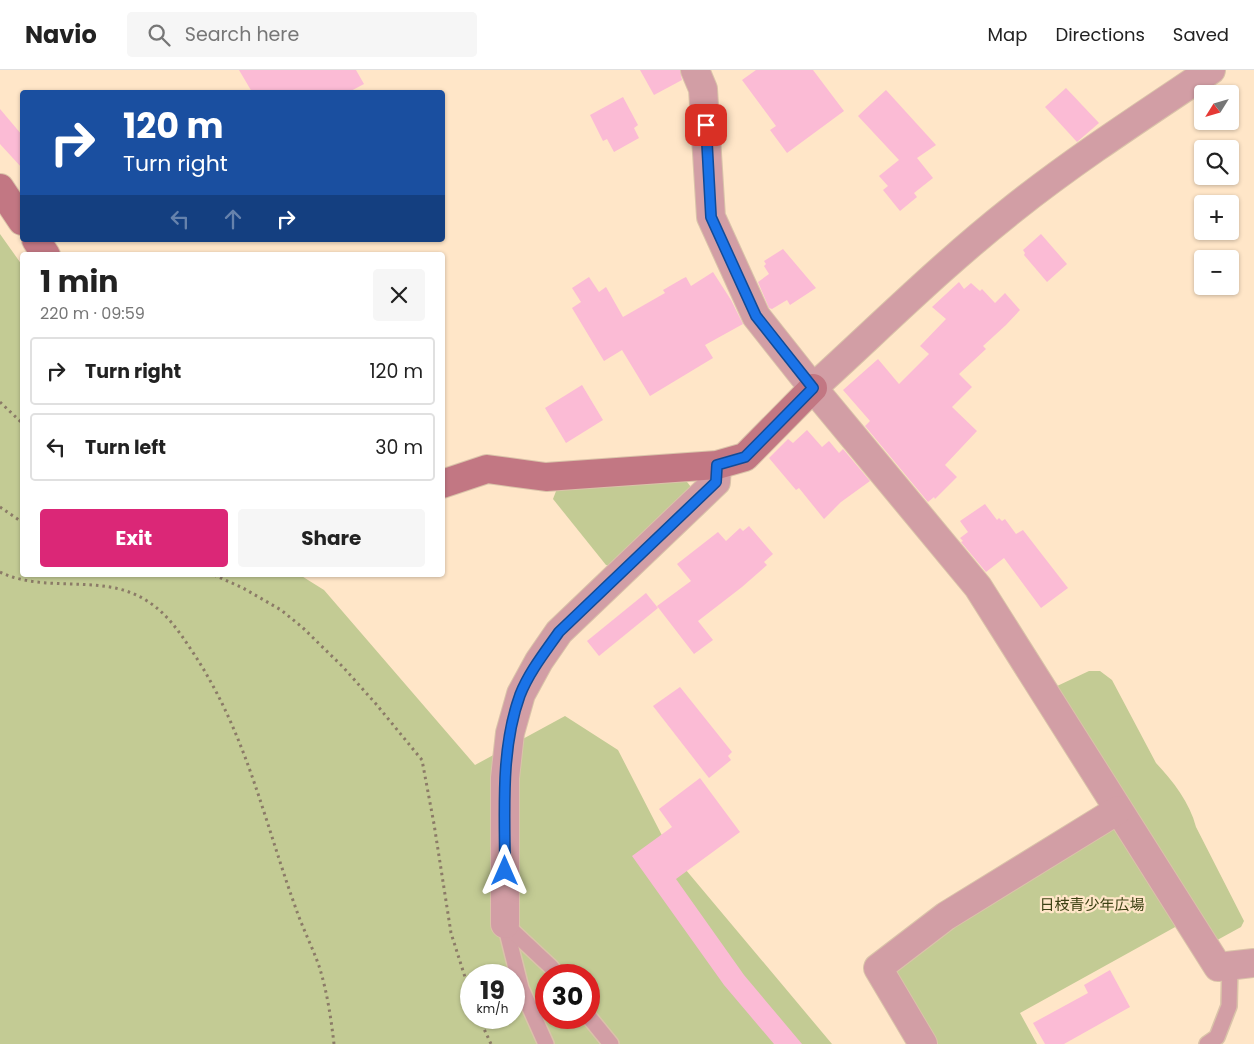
<!DOCTYPE html>
<meta charset="utf-8">
<style>
:root{--surface:#fff;--page:#f6f6f6;--text:#222;--muted:#767676;--line:#e0e0e0;--accent:#db2777}
body{margin:0;font-family:Poppins,"Noto Sans JP",sans-serif;background:var(--page);color:var(--text);height:100vh;display:flex;flex-direction:column;font-size:19px;white-space:nowrap}
*{box-sizing:border-box;margin:0}
p{font-size:16px;color:var(--muted)}
.icon{flex:none;width:28px;height:28px;fill:none;stroke:currentColor;stroke-width:2;stroke-linecap:round;stroke-linejoin:round}
.map{position:relative;flex:1;overflow:hidden}
.sheet{position:absolute;left:20px;top:182px;width:425px;height:325px;display:flex;flex-direction:column;background:var(--surface);border-radius:5px;box-shadow:0 1px 4px #0004}
.sheet>*{flex:none}
.hud{position:absolute;left:20px;top:20px;width:425px;height:152px;border-radius:5px;box-shadow:0 1px 4px #0004;background:#1a4fa0;color:#fff;overflow:hidden}
.needle{width:32px;rotate:233deg}
.fabs{position:absolute;left:1194px;top:15px;display:grid;gap:10px}
.fabs a{display:grid;place-items:center;width:45px;height:45px;border-radius:5px;background:var(--surface);box-shadow:0 1px 4px #0004;font-size:25px}
.speed{position:absolute;left:460px;top:894px;display:flex;gap:10px;font-size:25px;font-weight:700;text-align:center}
.speed>*{display:grid;place-content:center;width:65px;height:65px;border-radius:50%;background:var(--surface);box-shadow:0 1px 4px #0004;line-height:1}
.speed small{font-size:12px;font-weight:400}
.speed .limit{border:8px solid #d22;background:#fff;color:#111}
.pin{position:absolute;display:grid;place-items:center;width:42px;height:42px;color:#fff;margin:-21px;border-radius:10px;box-shadow:0 2px 8px #0006}
.me{position:absolute;width:55px;margin:-28px;rotate:0deg;stroke-linejoin:round;filter:drop-shadow(0 0 4px #0008)}
.turn{display:flex;align-items:center;gap:18px;height:105px;padding:0 20px;font-size:22px}
.turn .icon{width:65px;height:65px;stroke-width:2.5}
.turn b{display:block;font-size:35px;line-height:42px}
.lanes{display:flex;align-items:center;height:48px;padding:0 20px;background:#0003;justify-content:center;gap:25px;direction:ltr}
.lanes .off{opacity:.35}
.round{display:grid;place-items:center;flex:none;width:52px;height:52px;border-radius:5px;background:var(--page)}
.summary{display:flex;align-items:center;justify-content:space-between;height:85px;padding:0 20px}
h1{font-size:30px;font-weight:700;line-height:38px}
.cta{display:flex;gap:10px;margin-top:auto;padding:10px 20px}
.cta a{flex:1;height:58px;border-radius:5px;background:var(--accent);color:#fff;font-size:20px;font-weight:700;line-height:58px;text-align:center}
.cta a+a{background:var(--page);color:var(--text)}
ul{padding:0;list-style:none}
li{display:flex;align-items:center;gap:15px;height:68px;margin:0 10px 8px;padding:0 10px;border:2px solid var(--line);border-radius:5px}
li div{flex:1}
li b{display:block;font-size:19px}
li em{font-style:normal}
header{display:flex;align-items:center;gap:30px;box-sizing:border-box;height:70px;padding:0 25px;background:var(--surface);border-bottom:1px solid var(--line)}
header strong{font-size:24px}
nav{display:flex;gap:28px;margin-inline-start:auto;font-size:18px}
.search{width:350px;height:45px;background:var(--page);display:flex;align-items:center;gap:12px;box-sizing:border-box;padding:0 18px;border-radius:5px;color:var(--muted);font-size:19px}
.map>svg:first-child{display:block}
.green{fill:#c3cb94;fill-rule:evenodd}
.building{fill:#fbbbd5}
.lines{fill:none;stroke-linecap:round;stroke-linejoin:round}
.lane-casing{stroke:#dac3a9;stroke-width:18}
.street-casing{stroke:#dac3a9;stroke-width:30}
.secondary-casing{stroke:#dac3a9;stroke-width:30}
.path{stroke:#8b7b67;stroke-width:3;stroke-dasharray:2.5 4;stroke-linecap:butt}
.lane{stroke:#d29ea5;stroke-width:15}
.street{stroke:#d29ea5;stroke-width:28}
.secondary{stroke:#c27783;stroke-width:28}
.route-casing{stroke:#114b97;stroke-width:12}
.route{stroke:#1a73e8;stroke-width:9}
.labels{text-anchor:middle;stroke-width:4.5;stroke-linejoin:round;paint-order:stroke}
.park-label{font-size:15px;fill:#3c4113;stroke:#ffe6c8}
</style>
<header>
<strong>Navio</strong>
<div class="search"><svg class="icon" aria-label="search" viewBox="0 0 24 24"><circle cx="10" cy="10" r="6"/><path d="M15 15l6 6"/></svg>Search here</div>
<nav><a>Map</a><a>Directions</a><a>Saved</a></nav>
</header>
<div class="map">
<svg width="1254" height="974" viewBox="0 0 1254 974">
<rect width="100%" height="100%" fill="#ffe6c8"/>
<g class="green">
<path d="M0,164L22,195V505H300L324,520L475,695L565,646L618,680L670,781L832,974H0ZM471,905H514V948H471ZM546,905H589V948H546Z"/>
<path d="M683,407L695,422L615,497L606,495L553,429L558,416Z"/>
<path d="M1089,601H1100L1112,610L1156,693C1173,711 1190,733 1196,757L1244,851L1241,857L1210,874L1055,617Z"/>
<path d="M1106,756L1118,757L1177,856L1020,943L1037,974H934L892,902L895,893Z"/>
</g>
<g class="building">
<path d="M239,0H356L364,14L349,22H252Z"/>
<path d="M640,0H680L682,10L654,25Z"/>
<path d="M756,0H813L844,41L787,83L770,60L776,56L742,10Z"/>
<path d="M1066,18L1099,53L1077,72L1045,37Z"/>
<path d="M886,20L936,75L917,88L933,108L914,123L917,127L900,141L883,120L888,116L879,106L899,90L858,46Z"/>
<path d="M623,27L638,55L634,58L639,68L614,82L607,69L603,71L590,45Z"/>
<path d="M0,39L22,65V98L0,74Z"/>
<path d="M1041,164L1067,194L1047,212L1024,185L1025,183L1023,180Z"/>
<path d="M783,179L816,218L790,235L787,230L772,239L769,238L758,212L769,204L764,196L766,194L764,191Z"/>
<path d="M713,202L731,230L743,254L705,275L713,288L650,326L622,280L604,291L572,238L581,232L572,218L589,207L599,222L606,217L623,247L665,223L663,220L682,209L686,207L691,216Z"/>
<path d="M959,212L964,219L971,213L980,221L982,219L995,233L1005,223L1020,240L1006,255L983,276L986,279L959,304L972,317L952,337L977,361L945,395L957,407L935,429L934,427L928,432L865,356L870,351L843,320L878,289L899,314L929,284L920,276L946,249L932,237Z"/>
<path d="M582,315L603,350L566,373L545,338Z"/>
<path d="M807,360L822,377L829,371L839,383L843,379L870,411L841,432L824,449L799,418L796,420L769,388L788,369L793,373Z"/>
<path d="M985,434L997,450L999,448L1002,451L1005,449L1016,464L1023,460L1068,518L1041,538L1004,488L986,502L961,472L963,471L960,468L968,462L960,451Z"/>
<path d="M749,456L773,484L764,492L767,495L742,517L698,551L713,570L694,584L657,536L691,511L677,494L718,462L726,471L740,458L743,461Z"/>
<path d="M646,523L658,538L599,586L587,571Z"/>
<path d="M680,617L732,682L728,686L731,690L709,708L653,636Z"/>
<path d="M700,708L740,762L676,809L744,905L802,974H774L724,915L632,786L672,757L659,739Z"/>
<path d="M1110,900L1130,937L1064,974H1045L1033,953L1088,923L1084,915Z"/>
</g>
<g class="lines">
<defs>
<g id="lane">
<path d="M505,854L521,918L546,974"/>
<path d="M505,854L551,897L557,905"/>
<path d="M589,947L611,974"/>
<path d="M1207,974L1217,967L1229,936L1230,895"/>
</g>
<g id="street">
<path d="M695,0L703,19L711,147L756,246L813,318"/>
<path d="M1211,0C1144,45 1076,89 1013,139C942,195 879,258 813,318L978,517L1218,897L1254,893"/>
<path d="M505,854V708L510,663L521,624L539,591L559,562L716,412L717,395"/>
<path d="M923,974L878,898L946,846L1118,740"/>
</g>
<g id="secondary">
<path d="M0,118L22,151"/>
<path d="M36,170L46,185"/>
<path d="M442,414L487,399L546,407L717,395L745,387L813,318"/>
</g>
</defs>
<use href="#lane" class="lane-casing"/>
<use href="#street" class="street-casing"/>
<use href="#secondary" class="secondary-casing"/>
<g class="path">
<path d="M0,332L22,353"/>
<path d="M0,437L22,452"/>
<path d="M0,502C45,524 100,503 144,529C166,542 178,560 192,581C246,662 263,747 295,836C302,857 312,876 319,896C327,921 331,948 334,974"/>
<path d="M214,505L243,518L281,540L302,557L343,597L376,634L422,690L434,754L451,863L471,926"/>
<path d="M479,948L491,974"/>
</g>
<use href="#lane" class="lane"/>
<use href="#street" class="street"/>
<use href="#secondary" class="secondary"/>
</g>
<g class="lines">
<defs>
<path id="route" d="M505,801C505,743 500,680 520,625C529,602 545,582 559,562L716,412L717,395L745,387L813,318L756,246L711,147L706,55"/>
</defs>
<use href="#route" class="route-casing"/>
<use href="#route" class="route"/>
</g>
<g class="labels">
<g class="park-label">
<text x="1092" y="840">日枝青少年広場</text>
</g>
</g>
</svg>
<div class="fabs">
<a><svg class="needle" viewBox="-14 -14 28 28"><path d="M0-13l5 13h-10z" fill="#e53935"/><path d="M0 13l5-13h-10z" fill="#767676"/></svg></a>
<a><svg class="icon" aria-label="search" viewBox="0 0 24 24"><circle cx="10" cy="10" r="6"/><path d="M15 15l6 6"/></svg></a>
<a>+</a>
<a>−</a>
</div>
<div class="speed"><div>19<small>km/h</small></div><div class="limit">30</div></div>
<div class="pin" style="left:706px;top:55px;background:#d93025"><svg class="icon" aria-label="arrive" viewBox="0 0 24 24"><path d="M6 21V4h12l-3 4 3 4H6"/></svg></div>
<svg class="me" style="left:505px;top:801px" viewBox="-20 -20 40 40"><path d="M0-17L14 15 0 8-14 15z" fill="#1a73e8" stroke="#fff" stroke-width="4"/></svg>
<div class="hud">
<div class="turn"><svg class="icon" aria-label="right" viewBox="0 0 24 24"><path d="M7 20v-9h11M14 6l5 5-5 5"/></svg><div><b>120 m</b>Turn right</div></div>
<div class="lanes"><svg class="icon off" aria-label="left" viewBox="0 0 24 24"><path d="M17 20v-9H6M10 6l-5 5 5 5"/></svg><svg class="icon off" aria-label="ahead" viewBox="0 0 24 24"><path d="M12 20V5M6 11l6-6 6 6"/></svg><svg class="icon" aria-label="right" viewBox="0 0 24 24"><path d="M7 20v-9h11M14 6l5 5-5 5"/></svg></div>
</div>
<section class="sheet">
<div class="summary"><div><h1>1 min</h1><p>220 m · 09:59</p></div><a class="round"><svg class="icon" aria-label="close" viewBox="0 0 24 24"><path d="M6 6l12 12M18 6L6 18"/></svg></a></div>
<ul>
<li><svg class="icon" aria-label="right" viewBox="0 0 24 24"><path d="M7 20v-9h11M14 6l5 5-5 5"/></svg><div><b>Turn right</b></div><em>120 m</em></li>
<li><svg class="icon" aria-label="left" viewBox="0 0 24 24"><path d="M17 20v-9H6M10 6l-5 5 5 5"/></svg><div><b>Turn left</b></div><em>30 m</em></li>
</ul>
<div class="cta"><a>Exit</a><a>Share</a></div>
</section>
</div>
